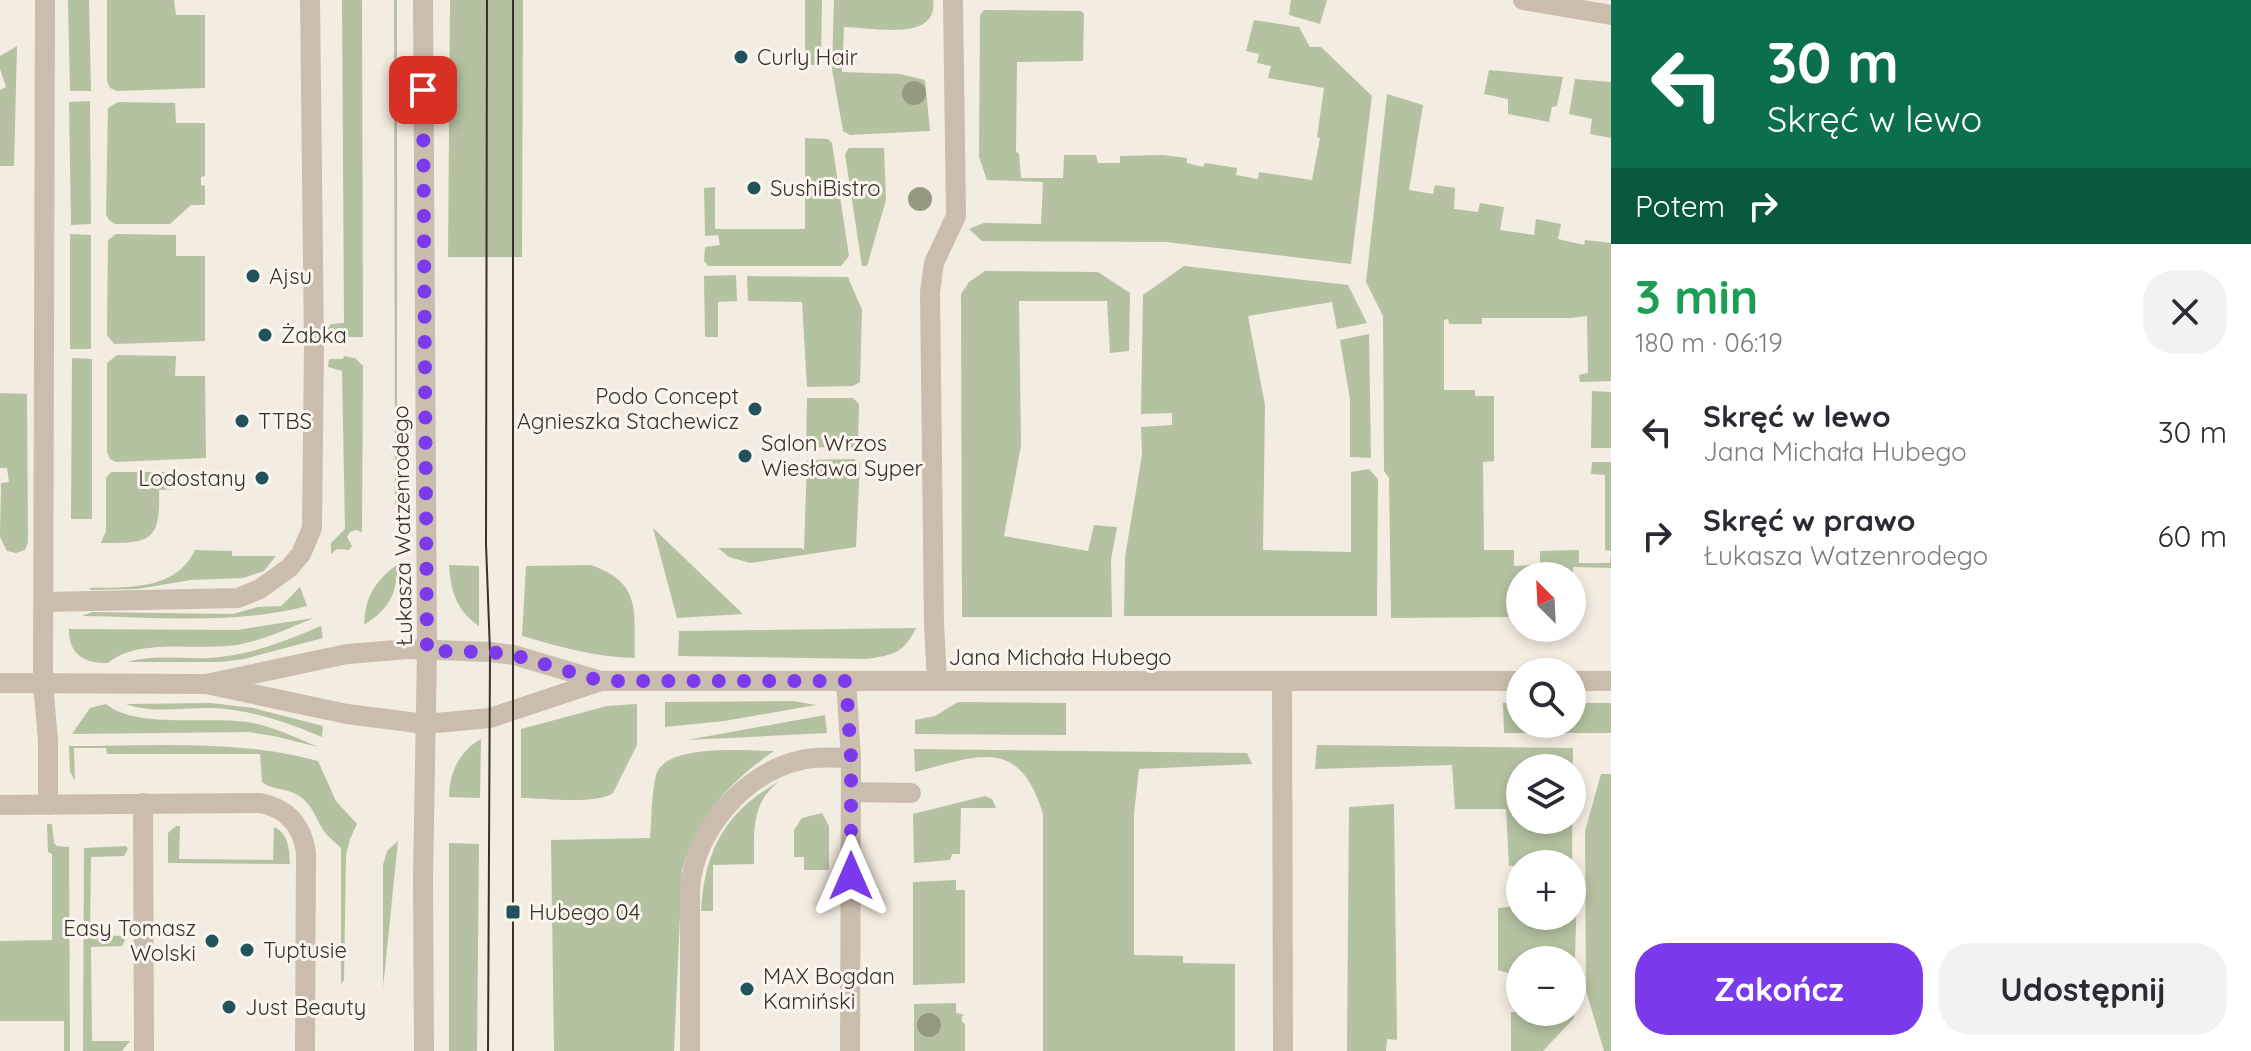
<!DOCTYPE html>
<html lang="pl">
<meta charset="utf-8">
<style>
:root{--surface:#fff;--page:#f2f2f3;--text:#2b2b33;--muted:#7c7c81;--accent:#7c3aed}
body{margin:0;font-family:Quicksand,sans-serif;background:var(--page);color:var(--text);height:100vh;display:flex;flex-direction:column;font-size:30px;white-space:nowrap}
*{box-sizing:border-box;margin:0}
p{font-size:26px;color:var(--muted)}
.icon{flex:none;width:44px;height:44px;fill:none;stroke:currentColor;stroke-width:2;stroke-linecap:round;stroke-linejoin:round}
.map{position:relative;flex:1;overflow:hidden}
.sheet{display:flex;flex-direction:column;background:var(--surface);width:640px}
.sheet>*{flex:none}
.guide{background:#0b6e4f;color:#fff;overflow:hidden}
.needle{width:52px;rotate:336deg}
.fabs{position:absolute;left:1506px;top:562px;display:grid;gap:16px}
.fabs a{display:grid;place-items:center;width:80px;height:80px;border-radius:50%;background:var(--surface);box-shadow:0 4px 12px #0003;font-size:40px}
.pin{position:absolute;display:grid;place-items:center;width:68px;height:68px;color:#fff;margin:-34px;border-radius:16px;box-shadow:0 4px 12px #0006}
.me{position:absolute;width:88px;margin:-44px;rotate:0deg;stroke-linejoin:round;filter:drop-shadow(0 0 6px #0008)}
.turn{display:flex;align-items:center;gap:28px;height:168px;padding:0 24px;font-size:36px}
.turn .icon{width:104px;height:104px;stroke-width:2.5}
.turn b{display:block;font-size:56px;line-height:68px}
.then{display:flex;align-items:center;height:76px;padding:0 24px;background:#0003;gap:16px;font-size:30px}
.round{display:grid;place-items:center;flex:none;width:84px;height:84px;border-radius:32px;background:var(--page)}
.summary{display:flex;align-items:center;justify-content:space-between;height:136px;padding:0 24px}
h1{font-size:48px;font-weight:700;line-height:60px;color:#1e9e55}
.action{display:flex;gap:16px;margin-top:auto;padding:16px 24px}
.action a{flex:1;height:92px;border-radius:32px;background:var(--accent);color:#fff;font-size:32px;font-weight:700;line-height:92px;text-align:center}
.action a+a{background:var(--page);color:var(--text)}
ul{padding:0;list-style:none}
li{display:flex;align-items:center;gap:24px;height:104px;padding:0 24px}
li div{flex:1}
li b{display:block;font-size:30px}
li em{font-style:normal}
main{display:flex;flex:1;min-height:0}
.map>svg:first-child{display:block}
.green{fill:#b4c2a1;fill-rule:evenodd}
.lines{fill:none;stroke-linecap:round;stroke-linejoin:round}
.minor{stroke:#cbbdad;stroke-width:20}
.tram{stroke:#39312b;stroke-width:2}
.tree{fill:#949a80}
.route{stroke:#7c3aed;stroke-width:14;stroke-dasharray:0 25.2}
.poi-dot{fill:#22525a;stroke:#faf5ee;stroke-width:3}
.labels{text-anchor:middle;stroke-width:6;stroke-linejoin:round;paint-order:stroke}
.poi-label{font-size:22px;fill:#39312b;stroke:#faf5ee;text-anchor:start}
.street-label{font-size:22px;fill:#39312b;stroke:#faf5ee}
</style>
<main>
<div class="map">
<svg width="1611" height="1051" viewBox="0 0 1611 1051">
<rect width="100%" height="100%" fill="#f3ece1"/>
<g class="green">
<path d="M68,0H89L91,91H70Z"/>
<path d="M107,0H174L176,15H205V88L117,91L110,88L107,81Z"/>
<path d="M342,0H362L363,337H327L328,328L331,324L344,323Z"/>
<path d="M394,0H397V510L395,511Z"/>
<path d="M450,0H523L522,257H448Z"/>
<path d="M805,0H822L821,61L817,65H805Z"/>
<path d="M834,0H933C939,43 871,27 844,27L842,72L900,74L925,80L930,131L850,135L843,131L832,69Z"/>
<path d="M1291,0H1327L1320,24L1289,15Z"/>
<path d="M984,10L1081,11L1084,14L1083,61L1017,62L1016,152L1019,153L1021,178H1063L1064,155H1096L1098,163H1120V156L1162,155L1187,158V163L1203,167L1205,163L1237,168L1236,175L1258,179L1259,172L1312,180L1320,138L1317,137L1324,88L1268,78L1271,66L1257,63L1259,54L1246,51L1254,20L1299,27L1310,47H1321L1372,96L1351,264L1166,242L982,241L969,229L984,223L1041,224L1043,182L987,180L979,157L980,15Z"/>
<path d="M17,46L14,166H0V90L6,87L0,69V56Z"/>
<path d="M1489,70L1563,77L1557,106L1552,107L1549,122L1508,114V99L1484,94Z"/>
<path d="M1575,79L1611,82V138L1590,134L1592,119L1569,114Z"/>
<path d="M1387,94L1423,105L1409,190L1433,194L1435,185L1455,188L1454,209L1478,212L1480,203L1504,207L1500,230L1534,235L1536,219L1561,224L1558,239L1584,245L1585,240L1611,243V381L1580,382L1579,375L1588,373L1587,316L1571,318H1482V324H1449L1448,319L1444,320V390H1475V396H1494V461L1483,462L1484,550H1514V566L1540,565V551L1579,550V563H1610L1611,551L1605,550V475L1591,474L1592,462H1611V568L1573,567L1572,617V576H1520V617L1391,618L1389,478L1384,471L1383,316L1366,282Z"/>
<path d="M90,101L91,224L71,225L69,102Z"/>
<path d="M118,102L175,103L176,123H205V176L201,177V185L205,186V205H191L170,224H115L109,220L106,214L108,108Z"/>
<path d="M805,138L828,139L832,143L849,256L841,266H708L704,261L705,247L720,245L718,235L705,236L704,188L715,187V229H805Z"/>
<path d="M849,148H884L886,200L867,266H862L845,154Z"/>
<path d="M70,234L91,235V349H70Z"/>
<path d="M116,234L176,235V256H205V341L114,344L107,335L108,240Z"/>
<path d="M1184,266L1348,285L1367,323L1337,329L1332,302L1248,316L1265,405L1263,550L1351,552V472L1369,469L1378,479L1377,616H1124L1125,557L1142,455L1141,427L1172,425V413L1141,414L1143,295Z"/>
<path d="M985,271L1098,272L1130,293L1129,351L1110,353L1107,301H1019L1021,446L1004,536L1088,551L1094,525L1117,527L1111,560L1112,617H962L961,294L969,282Z"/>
<path d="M736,275L737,301L718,302V337H705L704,276Z"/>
<path d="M747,276L848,277L862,310L860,382L853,386L807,387L802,302L748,301Z"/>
<path d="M1369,334L1371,458L1350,457V399L1340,340Z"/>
<path d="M117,355L176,356L175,376H205L206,458L116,462L110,459L107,452V363Z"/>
<path d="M344,356L355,358L363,366L362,532L356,530L350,532L347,537L352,546L349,550L337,549L331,554V543L345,529L342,371L328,367L329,359H343Z"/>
<path d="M72,358L92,359V519H71Z"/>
<path d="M1592,391L1611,392V448H1591Z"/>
<path d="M0,393L27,394L28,542L25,550L16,553L7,551L0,537L1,483L9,482L7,468H0Z"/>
<path d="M807,398H853L859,404L858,443L853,448L806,447Z"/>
<path d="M854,459L860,464L856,547L750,563L729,557L718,548H802L804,551L807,460Z"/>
<path d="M111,472H175V489L159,490C161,543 149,543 101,543L106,531V478Z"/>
<path d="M653,528L743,614L677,618Z"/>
<path d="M195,550L232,551V556H276L264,571L243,578L191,580L137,589L91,590L89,588C127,587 176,591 195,550Z"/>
<path d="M398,564C396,595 390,608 364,625C365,596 375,581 398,564Z"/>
<path d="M449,565L479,566V626C456,610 451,592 449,565Z"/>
<path d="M591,565C642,583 634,611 635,658C595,657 560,647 522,636L526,566Z"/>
<path d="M300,587L307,606C234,625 157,617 82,616L92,612L233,614L258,607L281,606Z"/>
<path d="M314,618C289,628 264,640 237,645C198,651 138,637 108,663C85,664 68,654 69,629L237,630Z"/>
<path d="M321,626L323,638L244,659L221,662H128C157,653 190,661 220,657C256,653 288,640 321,626Z"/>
<path d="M916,628C904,653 893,655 867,659L678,656L679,631Z"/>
<path d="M793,701L816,705L724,721L665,727V702Z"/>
<path d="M958,702L1066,703V735L915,734V720L935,716Z"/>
<path d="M211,703L253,708L323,726L322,737C286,722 253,710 213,708C185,707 152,714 126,704Z"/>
<path d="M1503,703H1520V724H1572V703H1611V733H1504Z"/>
<path d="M106,704C136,729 207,716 247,722C273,726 294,737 318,747L274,736L248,732L72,734L90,708Z"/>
<path d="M637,704V745L613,793C596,805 543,798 521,798V729L607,706Z"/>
<path d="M825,715L827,733L687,740Z"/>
<path d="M481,739L480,798L449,797C449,774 459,751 481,739Z"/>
<path d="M1317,745L1573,748L1572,864L1509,866L1506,809H1455L1452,765L1315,769ZM1572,768V820H1520V768Z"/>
<path d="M69,746C153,746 237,739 318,761L336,801L357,824L350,839L346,855L344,980L341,984V848C335,842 328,837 323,830C316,818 313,807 302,798C288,787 273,791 262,782L260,754H107L106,748H74L75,781L70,771Z"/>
<path d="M914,749L1247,753L1252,764L1139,769L1134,814V955L1183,956V963L1235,964V1051H1043V814C1019,735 978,756 915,772Z"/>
<path d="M774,751C729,782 698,817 682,870L674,1051H554L551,840L650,838C652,818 651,795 656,775C665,743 747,751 774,751Z"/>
<path d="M1601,774H1611V1051H1604L1586,991L1585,831Z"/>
<path d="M780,781C751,802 754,831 754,864L713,865V911H701C705,849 725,812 780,781Z"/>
<path d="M985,796L992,799L996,808H961L960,854H952L950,860L914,863L913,814Z"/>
<path d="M1394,804L1397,1040L1387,1039L1386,1051H1347L1349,807Z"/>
<path d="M822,813L829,826V870H804V857H794V830L802,818Z"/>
<path d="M47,824H52L54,843L57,846L69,847L70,1051H64V1021H0V941L52,940V854L48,852Z"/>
<path d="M176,826H180L179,859L273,860L274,827C289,834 289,849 290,864L168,863V833Z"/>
<path d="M398,841L383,988V865L387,851Z"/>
<path d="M449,843L479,844L477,1051H449Z"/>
<path d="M126,846L128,849L124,856L91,857L90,935L122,936L125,940L122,946L91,947L92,1041H130L122,1051H83L84,848Z"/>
<path d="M956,880V890H965V983L913,985V882Z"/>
<path d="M1572,890H1577L1574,991H1572V960H1520V991H1508V973L1498,970V908L1509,907V892H1520V916H1572Z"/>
<path d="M956,1003V1013L965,1015L962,1016V1022L965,1024V1051H914V1004Z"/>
<path d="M1572,1007H1575L1574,1018L1543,1051H1511V1012H1572Z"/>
</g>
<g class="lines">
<g class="minor">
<path d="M45,0L43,683L48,741V805"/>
<path d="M423,0L427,651L423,879L424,1051"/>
<path d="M1523,0L1611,15"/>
<path d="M45,602L238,598L260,589L289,568L301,554L312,528L314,347L310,0"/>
<path d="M601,681H1520"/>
<path d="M846,681L851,758L850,1051"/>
<path d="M937,681L934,623L930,292L934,263L956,216L953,0"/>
<path d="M1282,681L1283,1051"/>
<path d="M1572,681H1611"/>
<path d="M0,683L206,684L347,714L425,724L490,718L601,681L514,655L490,652L409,649L347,654L206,684"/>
<path d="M851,792L911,793"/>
<path d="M143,803L144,1051"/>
<path d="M0,805L260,803C287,808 302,825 306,852L305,1051"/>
<path d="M690,1051V888C695,830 744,773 801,760C817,756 835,758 851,758"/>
</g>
<g class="tram">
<path d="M487,0L486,544L490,652L488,1051"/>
<path d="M513,0V1051"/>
</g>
</g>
<g class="tree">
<circle cx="914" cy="93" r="12"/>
<circle cx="920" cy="199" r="12"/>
<circle cx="929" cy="1025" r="12"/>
</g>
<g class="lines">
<path class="route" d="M423,90L427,651L490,652L514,655L601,681H846L851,758V876"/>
</g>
<g class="poi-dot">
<circle cx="741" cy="57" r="8"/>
<circle cx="754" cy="188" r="8"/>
<circle cx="253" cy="276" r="8"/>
<circle cx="265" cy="335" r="8"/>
<circle cx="755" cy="409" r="8"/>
<circle cx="242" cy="421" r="8"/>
<circle cx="745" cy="456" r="8"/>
<circle cx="262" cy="478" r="8"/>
<rect x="505" y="904" width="16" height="16" rx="4"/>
<circle cx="212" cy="941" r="8"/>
<circle cx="247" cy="950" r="8"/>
<circle cx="747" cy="989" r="8"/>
<circle cx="229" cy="1007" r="8"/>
</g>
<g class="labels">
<g class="poi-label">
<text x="757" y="65">Curly Hair</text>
<text x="770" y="196">SushiBistro</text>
<text x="269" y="284">Ajsu</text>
<text x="281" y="343">Żabka</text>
<text x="739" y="404" text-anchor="end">Podo Concept<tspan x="739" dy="25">Agnieszka Stachewicz</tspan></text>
<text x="258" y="429">TTBS</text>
<text x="761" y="451">Salon Wrzos<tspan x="761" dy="25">Wiesława Syper</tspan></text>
<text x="246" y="486" text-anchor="end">Lodostany</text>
<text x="529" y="920">Hubego 04</text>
<text x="196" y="936" text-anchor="end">Easy Tomasz<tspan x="196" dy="25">Wolski</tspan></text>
<text x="263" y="958">Tuptusie</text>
<text x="763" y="984">MAX Bogdan<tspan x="763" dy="25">Kamiński</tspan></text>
<text x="245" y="1015">Just Beauty</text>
</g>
<g class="street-label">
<text transform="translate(402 526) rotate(-91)" y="8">Łukasza Watzenrodego</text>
<text x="1060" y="665">Jana Michała Hubego</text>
</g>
</g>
</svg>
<div class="fabs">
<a><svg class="needle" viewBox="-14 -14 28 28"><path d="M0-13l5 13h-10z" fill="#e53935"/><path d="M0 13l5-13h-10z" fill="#7c7c81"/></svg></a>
<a><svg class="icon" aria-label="search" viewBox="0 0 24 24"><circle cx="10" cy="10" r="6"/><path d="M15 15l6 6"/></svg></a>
<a><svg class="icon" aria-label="layers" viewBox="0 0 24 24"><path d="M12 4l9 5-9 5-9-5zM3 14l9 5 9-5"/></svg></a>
<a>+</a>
<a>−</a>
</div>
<div class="pin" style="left:423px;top:90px;background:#d93025"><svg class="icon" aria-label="arrive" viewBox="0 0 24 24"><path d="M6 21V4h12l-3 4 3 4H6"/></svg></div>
<svg class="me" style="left:851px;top:876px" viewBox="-20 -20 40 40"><path d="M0-17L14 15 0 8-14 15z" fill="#7c3aed" stroke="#fff" stroke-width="4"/></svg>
</div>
<section class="sheet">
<div class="guide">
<div class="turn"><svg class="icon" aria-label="left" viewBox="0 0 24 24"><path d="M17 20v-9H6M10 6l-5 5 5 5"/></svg><div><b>30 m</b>Skręć w lewo</div></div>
<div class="then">Potem<svg class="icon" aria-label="right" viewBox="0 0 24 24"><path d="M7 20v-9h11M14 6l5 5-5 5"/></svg></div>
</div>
<div class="summary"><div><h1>3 min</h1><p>180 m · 06:19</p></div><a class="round"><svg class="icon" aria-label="close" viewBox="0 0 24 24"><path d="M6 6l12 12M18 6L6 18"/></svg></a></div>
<ul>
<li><svg class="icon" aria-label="left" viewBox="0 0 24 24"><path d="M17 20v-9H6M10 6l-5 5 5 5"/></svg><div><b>Skręć w lewo</b><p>Jana Michała Hubego</p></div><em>30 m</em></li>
<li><svg class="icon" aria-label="right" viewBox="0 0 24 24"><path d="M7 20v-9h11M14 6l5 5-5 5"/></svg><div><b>Skręć w prawo</b><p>Łukasza Watzenrodego</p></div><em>60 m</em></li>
</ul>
<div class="action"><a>Zakończ</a><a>Udostępnij</a></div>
</section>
</main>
